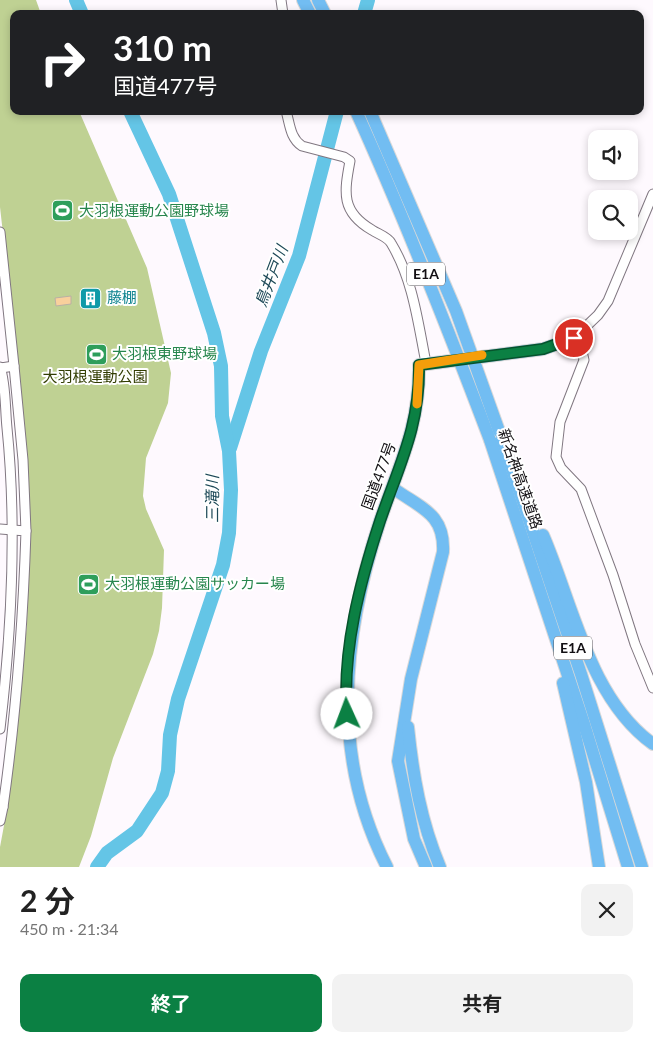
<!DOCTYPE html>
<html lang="ja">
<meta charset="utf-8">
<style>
:root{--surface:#fff;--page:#f2f2f2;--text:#222;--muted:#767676;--accent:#0b8043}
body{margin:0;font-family:Lato,"Noto Sans JP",sans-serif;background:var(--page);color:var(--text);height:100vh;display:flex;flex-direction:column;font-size:19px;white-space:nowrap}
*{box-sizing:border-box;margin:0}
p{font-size:16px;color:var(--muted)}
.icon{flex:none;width:28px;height:28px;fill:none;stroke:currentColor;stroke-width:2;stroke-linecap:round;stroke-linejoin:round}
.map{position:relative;height:867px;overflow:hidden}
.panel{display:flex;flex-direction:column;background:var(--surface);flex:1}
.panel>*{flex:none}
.top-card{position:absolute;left:10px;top:10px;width:634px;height:105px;border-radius:10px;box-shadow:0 2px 8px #0003;background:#202124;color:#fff;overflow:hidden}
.buttons{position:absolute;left:588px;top:130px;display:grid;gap:10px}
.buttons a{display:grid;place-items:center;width:50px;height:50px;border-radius:10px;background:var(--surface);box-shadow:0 2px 8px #0003;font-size:25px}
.pin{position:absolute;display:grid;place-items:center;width:42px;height:42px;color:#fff;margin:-21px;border:2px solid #fff;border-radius:50%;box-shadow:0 1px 5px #0007}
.me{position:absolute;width:55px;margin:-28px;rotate:358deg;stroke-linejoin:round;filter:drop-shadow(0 0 4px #0008)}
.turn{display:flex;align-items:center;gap:18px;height:105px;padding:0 20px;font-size:22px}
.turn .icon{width:65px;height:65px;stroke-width:2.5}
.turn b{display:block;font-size:35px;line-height:42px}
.round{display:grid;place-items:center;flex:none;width:52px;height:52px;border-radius:10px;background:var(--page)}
.head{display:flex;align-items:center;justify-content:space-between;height:85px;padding:0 20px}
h1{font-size:30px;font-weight:700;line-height:38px}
.primary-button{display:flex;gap:10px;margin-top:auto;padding:10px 20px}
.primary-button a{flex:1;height:58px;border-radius:10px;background:var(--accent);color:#fff;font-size:20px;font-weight:700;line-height:58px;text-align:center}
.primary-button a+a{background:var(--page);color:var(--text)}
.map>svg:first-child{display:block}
.green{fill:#bfd193}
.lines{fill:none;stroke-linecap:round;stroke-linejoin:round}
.river{stroke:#64c5e6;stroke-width:14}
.building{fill:#f9d09c;stroke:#b9b0a4}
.minor-casing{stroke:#807781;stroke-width:11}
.highway-casing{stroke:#d9d9d9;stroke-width:14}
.minor{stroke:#fff;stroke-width:9}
.highway{stroke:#72bdf2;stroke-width:12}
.highway-bridge-casing{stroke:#d9d9d9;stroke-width:14;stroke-linecap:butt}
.highway-bridge{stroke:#72bdf2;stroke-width:12}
.route-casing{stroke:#07532c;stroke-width:12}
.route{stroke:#0b8043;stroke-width:9}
.slow{stroke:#f59e0b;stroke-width:9}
.labels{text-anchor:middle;stroke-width:4;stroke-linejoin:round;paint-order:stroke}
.shield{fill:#fff;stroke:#59575a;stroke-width:1}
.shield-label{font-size:14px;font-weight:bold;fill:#120f13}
.leisure-label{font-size:15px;fill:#27864d;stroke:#fff;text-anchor:start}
.culture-label{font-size:15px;fill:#0d838f;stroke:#fff;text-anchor:start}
.park-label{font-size:15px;fill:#323d02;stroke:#fff}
.street-label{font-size:15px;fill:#120f13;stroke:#fff}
.water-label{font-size:16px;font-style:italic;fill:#1d4857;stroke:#fff}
</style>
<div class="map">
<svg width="653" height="867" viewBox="0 0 653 867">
<rect width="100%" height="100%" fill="#fef9fe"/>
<path class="green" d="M0,0H36L41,14H14V111H79L147,268L171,373L168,403L146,458L143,496L146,509L164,550L162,608L159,631L153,654L113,758L91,836L79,867H0V847L8,804L27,624L29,507L22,402L0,207Z"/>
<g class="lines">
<g class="river">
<path d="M76,0L82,14"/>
<path d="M364,14L368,0"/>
<path d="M230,448L261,351L299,256L337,111"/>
<path d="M97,867L107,853L137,831L162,793L168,771L170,735L178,699L223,565L229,533L231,490L229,451L222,416L221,366L214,333L169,194L130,111"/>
</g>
</g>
<g class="building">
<path d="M125,290L126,299L117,300V291Z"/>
<path d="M85,295H96L97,301L85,302Z"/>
<path d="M71,296V304L56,306L55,298Z"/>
</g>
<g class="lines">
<defs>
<g id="minor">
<path d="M281,0L283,14"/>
<path d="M286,111C290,124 290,138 302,146L344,157L350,161C344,193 341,212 372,230C378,234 388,237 391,243C413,279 418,323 426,363"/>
<path d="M653,194L608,301L598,315L574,338L581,347L584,360L560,422L556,457L561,468L581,489L613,575L635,644L653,688"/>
<path d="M0,232L14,366"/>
<path d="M0,367C6,384 5,409 7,428C17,528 12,628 0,729"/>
<path d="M1,368L14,366L23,460L26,531"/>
<path d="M0,529L26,531C23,624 16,715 3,807"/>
<path d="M0,807H3L0,821"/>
</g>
<g id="highway">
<path d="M303,0L310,14"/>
<path d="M318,0L325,14"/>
<path d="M499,431L581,674L642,867"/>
<path d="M490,440L584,724L628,867"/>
<path d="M393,488C420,508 445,513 443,552L411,679L398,761L414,839L426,867"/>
<path d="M543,535C573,604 589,698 653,744"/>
<path d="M563,683L586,782L599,867"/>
<path d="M408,727C413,776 421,822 440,867"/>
<path d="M387,867C330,756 342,636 380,521C399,465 420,426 419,365L543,349L574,338"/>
</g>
</defs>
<use href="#minor" class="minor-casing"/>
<use href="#highway" class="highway-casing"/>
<use href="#minor" class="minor"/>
<use href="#highway" class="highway"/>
<defs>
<g id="highway-bridge">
<path d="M356,111C405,219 448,329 490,440"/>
<path d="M370,111L456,311L499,431"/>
</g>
</defs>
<use href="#highway-bridge" class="highway-bridge-casing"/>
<use href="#highway-bridge" class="highway-bridge"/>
</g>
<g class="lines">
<defs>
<path id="route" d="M347,714C342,650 360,582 380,521C399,465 420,427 419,365L543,349L574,338"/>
</defs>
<use href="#route" class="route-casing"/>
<use href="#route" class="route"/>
<path class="slow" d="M417,404L419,365L482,355"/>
</g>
<defs>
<symbol id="stadium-square" viewBox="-11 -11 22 22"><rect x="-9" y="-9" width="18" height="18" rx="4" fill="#2e9e5b" stroke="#fff"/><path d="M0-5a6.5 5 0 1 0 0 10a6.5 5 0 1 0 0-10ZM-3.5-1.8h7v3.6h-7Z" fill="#fff"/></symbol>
<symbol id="building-square" viewBox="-11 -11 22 22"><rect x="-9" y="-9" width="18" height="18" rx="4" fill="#0f9aa8" stroke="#fff"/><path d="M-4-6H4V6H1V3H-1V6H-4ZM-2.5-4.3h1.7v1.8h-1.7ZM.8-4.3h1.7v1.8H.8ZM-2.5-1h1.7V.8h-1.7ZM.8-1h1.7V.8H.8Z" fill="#fff"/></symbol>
</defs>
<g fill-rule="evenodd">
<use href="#stadium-square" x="50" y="198" width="25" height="25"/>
<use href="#building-square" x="78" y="286" width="25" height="25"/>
<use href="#stadium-square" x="84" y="342" width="25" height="25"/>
<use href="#stadium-square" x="76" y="572" width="25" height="25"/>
</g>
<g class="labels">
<g class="shield">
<rect x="407" y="262.5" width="38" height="23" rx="4"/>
<rect x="554" y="636.5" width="38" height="23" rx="4"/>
</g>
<g class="shield-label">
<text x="426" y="279">E1A</text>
<text x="573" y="653">E1A</text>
</g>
<g class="leisure-label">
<text x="79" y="216">大羽根運動公園野球場</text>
<text x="112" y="359">大羽根東野球場</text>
<text x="105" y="589">大羽根運動公園サッカー場</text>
</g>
<g class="culture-label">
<text x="107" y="303">藤棚</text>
</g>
<g class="park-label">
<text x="95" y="382">大羽根運動公園</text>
</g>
<g class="street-label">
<text transform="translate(379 476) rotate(-70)" y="5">国道477号</text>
<text transform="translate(520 479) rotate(71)" y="5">新名神高速道路</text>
</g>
<g class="water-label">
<text transform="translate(271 276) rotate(-69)" y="6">鳥井戸川</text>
<text transform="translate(212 499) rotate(-90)" y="6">三滝川</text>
</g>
</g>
</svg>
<div class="buttons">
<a><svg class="icon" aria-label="sound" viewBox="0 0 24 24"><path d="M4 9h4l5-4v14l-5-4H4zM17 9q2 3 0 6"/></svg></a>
<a><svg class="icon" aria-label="search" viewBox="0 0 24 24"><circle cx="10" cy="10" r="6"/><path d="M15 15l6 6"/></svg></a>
</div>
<div class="pin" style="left:574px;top:338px;background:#d93025"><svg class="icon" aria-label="arrive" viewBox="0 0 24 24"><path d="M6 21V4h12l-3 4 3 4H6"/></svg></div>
<svg class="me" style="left:347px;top:714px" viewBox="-20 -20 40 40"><circle r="19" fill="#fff"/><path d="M0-13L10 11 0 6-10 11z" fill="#0b8043"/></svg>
<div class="top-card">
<div class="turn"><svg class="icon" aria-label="right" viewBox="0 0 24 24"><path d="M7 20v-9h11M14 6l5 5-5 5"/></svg><div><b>310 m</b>国道477号</div></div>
</div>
</div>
<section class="panel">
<div class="head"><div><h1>2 分</h1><p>450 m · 21:34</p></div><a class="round"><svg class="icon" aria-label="close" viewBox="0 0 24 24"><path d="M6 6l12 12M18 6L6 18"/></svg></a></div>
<div class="primary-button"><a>終了</a><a>共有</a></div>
</section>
